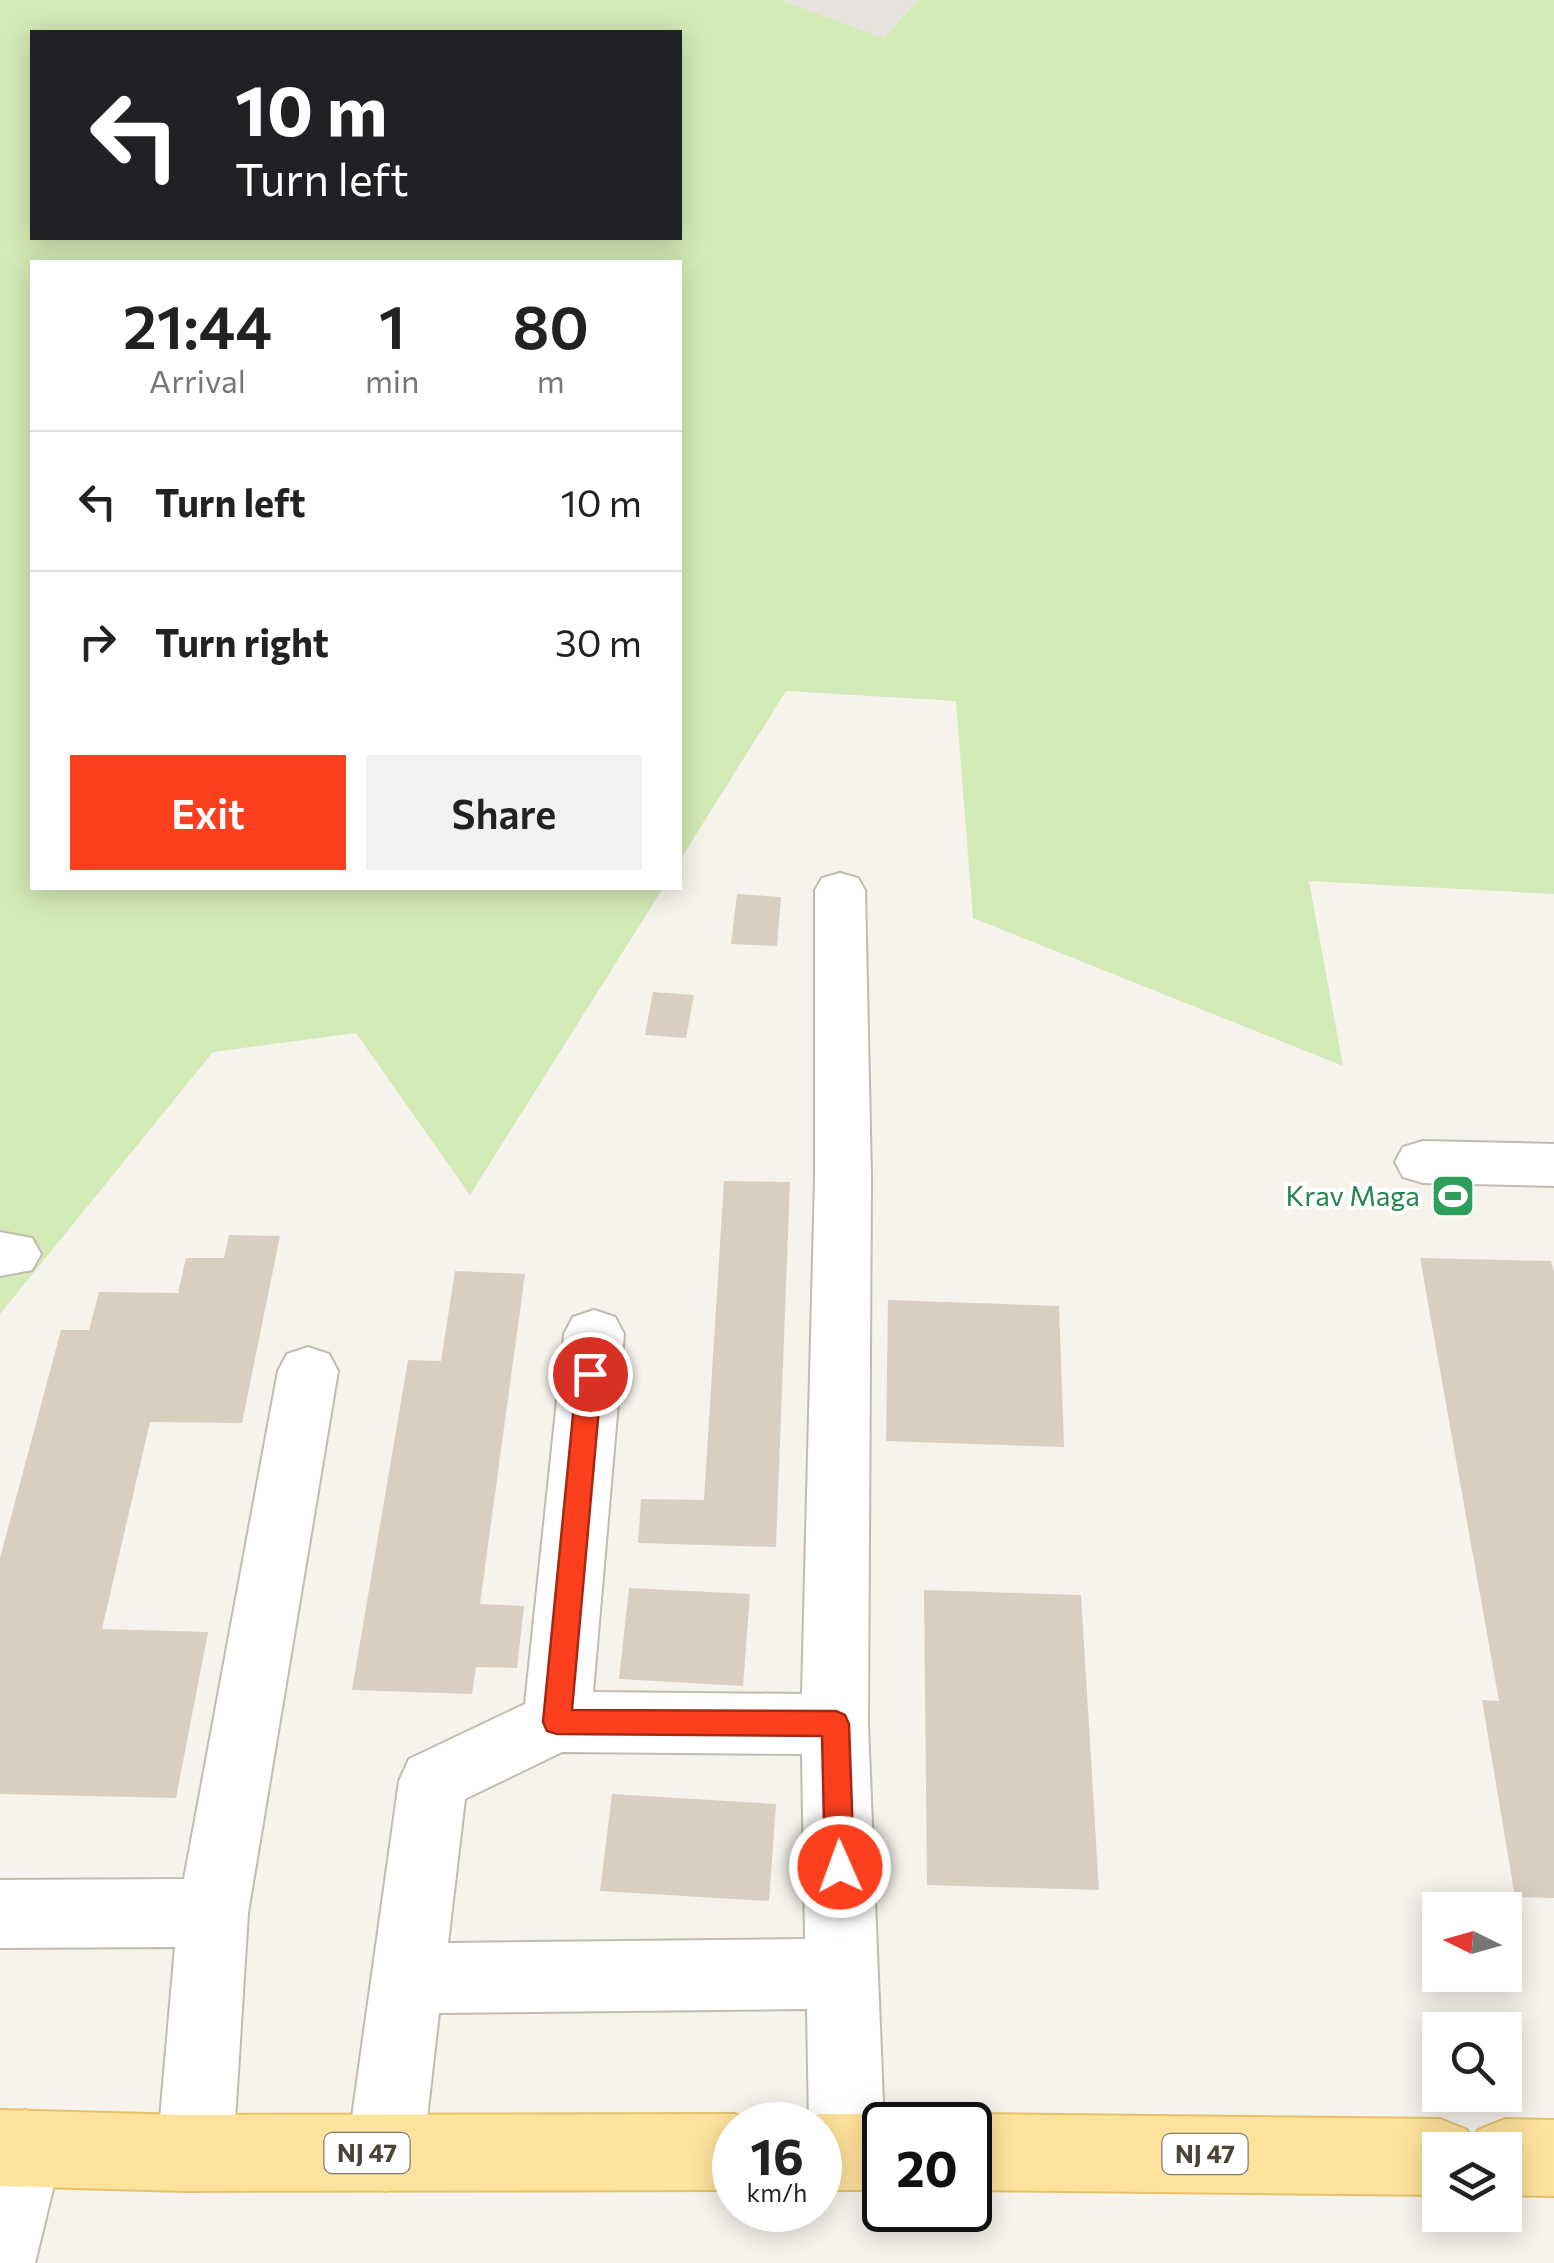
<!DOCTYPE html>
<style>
:root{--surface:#fff;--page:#f2f2f2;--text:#222;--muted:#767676;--line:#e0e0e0;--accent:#fc3f1d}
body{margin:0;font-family:Commissioner,sans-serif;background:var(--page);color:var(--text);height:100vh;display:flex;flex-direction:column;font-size:38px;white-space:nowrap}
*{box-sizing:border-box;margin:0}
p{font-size:32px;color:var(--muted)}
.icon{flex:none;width:55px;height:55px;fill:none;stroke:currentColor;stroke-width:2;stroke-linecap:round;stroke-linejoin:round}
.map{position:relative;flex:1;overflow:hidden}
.sheet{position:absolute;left:30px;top:260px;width:652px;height:630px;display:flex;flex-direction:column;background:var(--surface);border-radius:0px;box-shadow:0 5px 25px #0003}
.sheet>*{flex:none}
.hud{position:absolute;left:30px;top:30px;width:652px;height:210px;border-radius:0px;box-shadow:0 5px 25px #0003;background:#202124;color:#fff;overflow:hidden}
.needle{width:65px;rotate:275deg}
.controls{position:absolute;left:1422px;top:1892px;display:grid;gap:20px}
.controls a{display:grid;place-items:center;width:100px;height:100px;border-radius:0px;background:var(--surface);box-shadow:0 5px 25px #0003;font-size:50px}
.speed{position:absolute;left:712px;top:2102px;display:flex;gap:20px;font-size:50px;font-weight:700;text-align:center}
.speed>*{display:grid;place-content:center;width:130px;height:130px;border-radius:50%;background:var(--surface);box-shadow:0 5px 25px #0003;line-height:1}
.speed small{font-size:25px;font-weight:400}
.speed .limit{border:5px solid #111;border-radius:15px;background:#fff;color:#111}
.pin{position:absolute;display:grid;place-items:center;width:85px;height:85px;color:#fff;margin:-42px;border:5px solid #fff;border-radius:50%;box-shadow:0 2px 10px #0007}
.me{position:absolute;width:110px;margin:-55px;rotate:358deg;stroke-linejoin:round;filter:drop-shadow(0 0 8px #0008)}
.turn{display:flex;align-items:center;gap:35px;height:210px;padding:0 40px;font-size:45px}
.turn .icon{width:130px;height:130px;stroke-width:2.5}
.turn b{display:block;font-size:70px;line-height:85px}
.eta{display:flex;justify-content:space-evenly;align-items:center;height:170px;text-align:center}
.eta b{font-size:60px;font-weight:600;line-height:70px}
.primary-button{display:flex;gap:20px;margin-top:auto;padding:20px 40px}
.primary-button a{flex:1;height:115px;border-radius:0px;background:var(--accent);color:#fff;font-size:40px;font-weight:600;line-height:115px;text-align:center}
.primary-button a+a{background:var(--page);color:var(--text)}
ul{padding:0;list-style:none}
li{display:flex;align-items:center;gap:30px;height:140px;padding:0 40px;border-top:2px solid var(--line)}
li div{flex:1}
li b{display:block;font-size:38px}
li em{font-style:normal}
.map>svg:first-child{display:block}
.industrial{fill:#e6e2dd}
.green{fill:#d2eab5;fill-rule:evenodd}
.building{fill:#d8cfc1}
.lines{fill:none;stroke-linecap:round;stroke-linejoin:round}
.minor-casing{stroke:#c2bbae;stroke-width:4}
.major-casing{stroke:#e6c16a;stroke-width:4}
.minor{fill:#fff;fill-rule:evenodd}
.major{fill:#ffe39c;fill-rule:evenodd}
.route{fill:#fc3f1d;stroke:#a42913;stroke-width:2.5}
.labels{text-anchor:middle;stroke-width:8;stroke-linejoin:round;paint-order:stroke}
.shield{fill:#fff;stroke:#817c74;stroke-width:2.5}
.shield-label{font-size:25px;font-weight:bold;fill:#4b4439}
.leisure-label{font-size:28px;fill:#27864d;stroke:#fff;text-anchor:end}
</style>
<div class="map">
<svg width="1554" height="2263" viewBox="0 0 1554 2263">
<rect width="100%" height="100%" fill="#f6f3ec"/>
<path class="industrial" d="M780,0H918L884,38Z"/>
<path class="green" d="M0,0H780L884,38L918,0H1554V894L1309,881L1343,1066L973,918L956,701L786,691L680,860V262H32V888H663L470,1195L356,1033L213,1052L0,1314ZM32,32H680V238H32Z"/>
<g class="building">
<path d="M737,894L781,897L777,946L731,944Z"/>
<path d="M653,992L694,995L686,1038L645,1035Z"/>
<path d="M724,1181L790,1182L776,1547L638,1543L641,1499L704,1500Z"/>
<path d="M229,1235L280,1236L242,1423L150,1422L102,1629L208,1632L176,1798L0,1794V1558L61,1330H89L99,1292L178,1293L186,1258H224Z"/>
<path d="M1420,1258L1551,1261L1554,1272V1898L1515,1897L1482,1700L1499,1701Z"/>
<path d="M455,1271L525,1274L480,1604L524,1606L517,1668L476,1667L472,1694L352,1690L408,1360L441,1361Z"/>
<path d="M888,1300L1059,1306L1064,1447L886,1441Z"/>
<path d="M629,1588L750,1594L743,1686L619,1679Z"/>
<path d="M924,1590L1081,1595L1099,1890L927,1885Z"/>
<path d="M612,1794L776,1804L769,1901L600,1891Z"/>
</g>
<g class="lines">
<defs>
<g id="minor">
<path d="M840,873L858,878L865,890L871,1177L868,1724L885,2152L874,2179L847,2190L820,2179V2125H809L807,2009L439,2013L423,2153L412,2180L385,2191L358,2180L347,2153L399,1781L409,1759L525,1704L564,1334L573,1317L594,1310L615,1317L624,1334L593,1692L802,1694L815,1177V890L822,878ZM562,1752L802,1754L805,1939L448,1943L465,1799Z"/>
<path d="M1423,1141L1554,1144V1186L1423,1183L1403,1177L1395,1162L1403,1147Z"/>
<path d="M0,1232L32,1238L41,1254L32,1270L0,1276Z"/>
<path d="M308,1347L329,1354L338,1371L248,1913L233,2153L222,2180L195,2191L168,2180L157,2153L175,1947L0,1948V1880L184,1879L278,1371L287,1354Z"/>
<path d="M25,2110L52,2121L63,2148L35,2263H0V2121Z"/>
</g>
<g id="major">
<path d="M0,2110L185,2115L735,2114L761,2125H735V2190L185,2191L0,2186Z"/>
<path d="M820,2114H885L911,2125H885V2190H820V2125H794Z"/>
<path d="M970,2114L1440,2119L1467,2130L1472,2144L1478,2130L1505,2119L1554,2120V2196L1505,2195V2150H1440V2195L970,2190V2125H944Z"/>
</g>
</defs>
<use href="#minor" class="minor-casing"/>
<use href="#major" class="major-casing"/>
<use href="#minor" class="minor"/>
<use href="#major" class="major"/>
</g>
<path class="route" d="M590,1363L598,1366L602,1374L572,1710L836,1711L845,1715L849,1724L854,1867L850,1877L840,1881L830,1877L825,1867L822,1736L557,1734L547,1731L543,1722L577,1374L581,1366Z"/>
<defs>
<symbol id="stadium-square" viewBox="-11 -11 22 22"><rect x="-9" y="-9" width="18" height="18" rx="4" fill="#2e9e5b" stroke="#fff"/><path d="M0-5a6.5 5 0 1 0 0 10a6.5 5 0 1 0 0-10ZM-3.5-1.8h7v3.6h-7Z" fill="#fff"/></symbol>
</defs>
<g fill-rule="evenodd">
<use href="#stadium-square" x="1428" y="1171" width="50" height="50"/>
</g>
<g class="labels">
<g class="shield">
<rect x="324.5" y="2133" width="85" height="40" rx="8"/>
<rect x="1162.5" y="2134" width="85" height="40" rx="8"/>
</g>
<g class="shield-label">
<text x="367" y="2162">NJ 47</text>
<text x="1205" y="2163">NJ 47</text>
</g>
<g class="leisure-label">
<text x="1420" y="1206">Krav Maga</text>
</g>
</g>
</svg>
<div class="controls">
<a><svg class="needle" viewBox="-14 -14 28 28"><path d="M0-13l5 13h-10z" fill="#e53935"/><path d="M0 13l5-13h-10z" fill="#767676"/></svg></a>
<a><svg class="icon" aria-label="search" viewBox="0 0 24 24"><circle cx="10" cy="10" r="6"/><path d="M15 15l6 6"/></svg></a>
<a><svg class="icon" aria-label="layers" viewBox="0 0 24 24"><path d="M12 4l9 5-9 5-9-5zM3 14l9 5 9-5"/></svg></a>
</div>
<div class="speed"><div>16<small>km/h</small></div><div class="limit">20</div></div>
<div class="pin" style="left:590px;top:1374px;background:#d93025"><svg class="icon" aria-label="arrive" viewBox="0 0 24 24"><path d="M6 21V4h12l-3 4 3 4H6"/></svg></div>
<svg class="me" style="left:840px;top:1867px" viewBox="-20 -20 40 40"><circle r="17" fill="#fc3f1d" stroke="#fff" stroke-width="3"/><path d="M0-11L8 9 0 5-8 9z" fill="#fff"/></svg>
<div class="hud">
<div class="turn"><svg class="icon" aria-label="left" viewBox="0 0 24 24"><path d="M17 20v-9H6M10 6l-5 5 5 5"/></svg><div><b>10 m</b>Turn left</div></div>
</div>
<section class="sheet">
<div class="eta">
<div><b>21:44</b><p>Arrival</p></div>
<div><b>1</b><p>min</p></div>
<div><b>80</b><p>m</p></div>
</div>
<ul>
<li><svg class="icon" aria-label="left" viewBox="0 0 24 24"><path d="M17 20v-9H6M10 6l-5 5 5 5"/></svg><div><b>Turn left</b></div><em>10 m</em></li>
<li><svg class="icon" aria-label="right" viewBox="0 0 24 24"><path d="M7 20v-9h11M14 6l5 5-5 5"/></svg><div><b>Turn right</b></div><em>30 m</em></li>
</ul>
<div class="primary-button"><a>Exit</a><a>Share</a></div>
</section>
</div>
